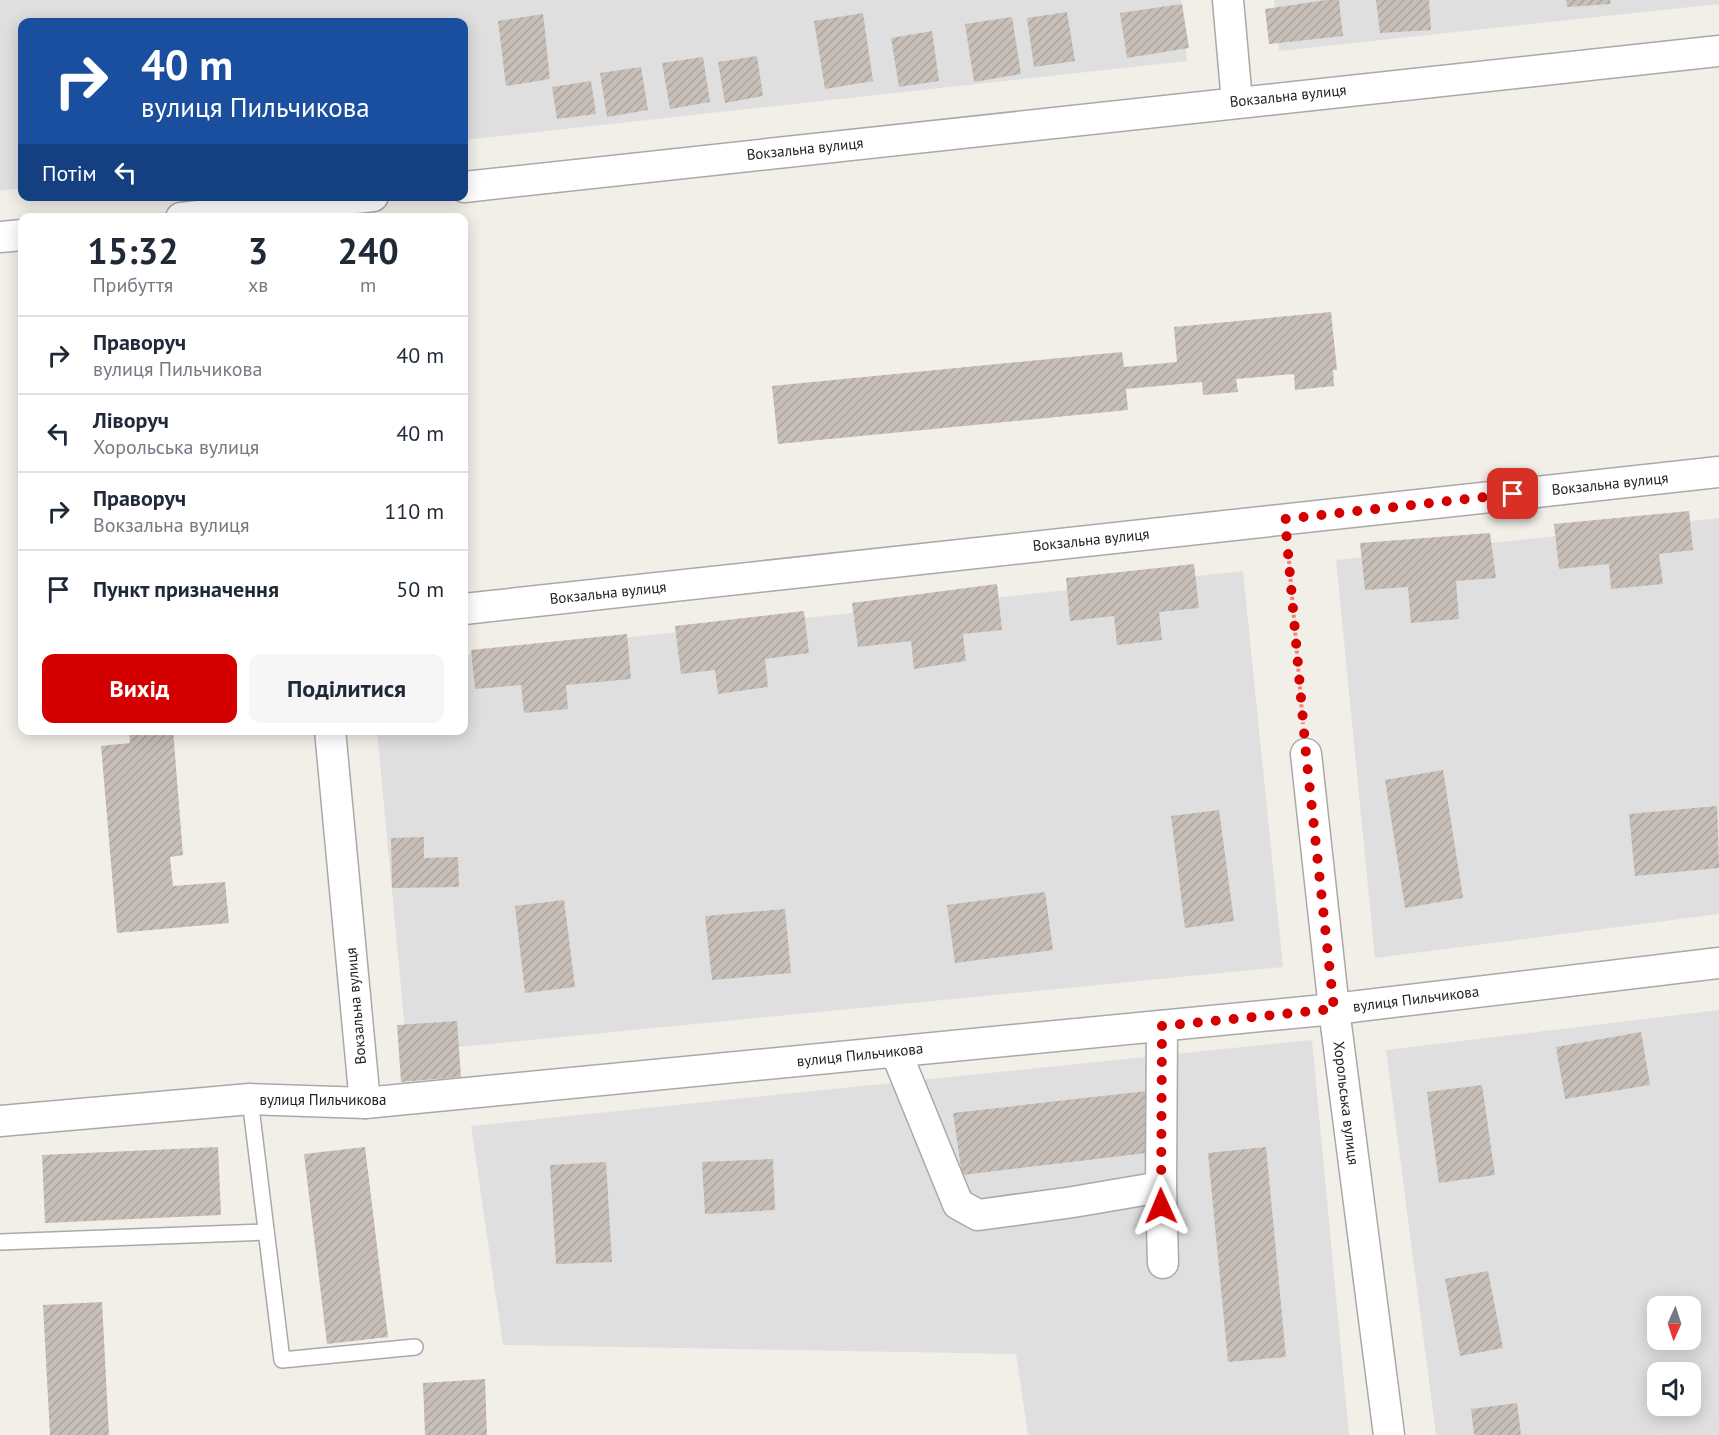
<!DOCTYPE html>
<html lang="uk">
<meta charset="utf-8">
<style>
:root{--surface:#fff;--page:#f6f6f7;--text:#1f2937;--muted:#747a83;--line:#e0e1e3;--accent:#d40000}
body{margin:0;font-family:"PT Sans",sans-serif;background:var(--page);color:var(--text);height:100vh;display:flex;flex-direction:column;font-size:22px;white-space:nowrap}
*{box-sizing:border-box;margin:0}
p{font-size:20px;color:var(--muted)}
.icon{flex:none;width:33px;height:33px;fill:none;stroke:currentColor;stroke-width:2;stroke-linecap:round;stroke-linejoin:round}
.map{position:relative;flex:1;overflow:hidden}
.sheet{position:absolute;left:18px;top:213px;width:450px;height:522px;display:flex;flex-direction:column;background:var(--surface);border-radius:12px;box-shadow:0 3px 15px #0003}
.sheet>*{flex:none}
.guide{position:absolute;left:18px;top:18px;width:450px;height:183px;border-radius:12px;box-shadow:0 3px 15px #0003;background:#1a4fa0;color:#fff;overflow:hidden}
.needle{width:39px;rotate:183deg}
.tools{position:absolute;left:1647px;top:1296px;display:grid;gap:12px}
.tools a{display:grid;place-items:center;width:54px;height:54px;border-radius:12px;background:var(--surface);box-shadow:0 3px 15px #0003;font-size:30px}
.pin{position:absolute;display:grid;place-items:center;width:51px;height:51px;color:#fff;margin:-26px;border-radius:12px;box-shadow:0 3px 9px #0006}
.me{position:absolute;width:66px;margin:-33px;rotate:359deg;stroke-linejoin:round;filter:drop-shadow(0 0 4px #0008)}
.turn{display:flex;align-items:center;gap:21px;height:126px;padding:0 24px;font-size:27px}
.turn .icon{width:78px;height:78px;stroke-width:2.5}
.turn b{display:block;font-size:42px;line-height:51px}
.then{display:flex;align-items:center;height:57px;padding:0 24px;background:#0003;gap:12px;font-size:22px}
.eta{display:flex;justify-content:space-evenly;align-items:center;height:102px;text-align:center}
.eta b{font-size:36px;font-weight:700;line-height:42px}
.action{display:flex;gap:12px;margin-top:auto;padding:12px 24px}
.action a{flex:1;height:69px;border-radius:12px;background:var(--accent);color:#fff;font-size:24px;font-weight:700;line-height:69px;text-align:center}
.action a+a{background:var(--page);color:var(--text)}
ul{padding:0;list-style:none}
li{display:flex;align-items:center;gap:18px;height:78px;padding:0 24px;border-top:2px solid var(--line)}
li div{flex:1}
li b{display:block;font-size:22px}
li em{font-style:normal}
.map>svg:first-child{display:block}
.residential{fill:#e0dfdf;fill-rule:evenodd}
.building{fill:url(#building-hatch)}
.lines{fill:none;stroke-linecap:round;stroke-linejoin:round}
.lane-casing{stroke:#a9a9a9;stroke-width:18}
.street-casing{stroke:#a9a9a9;stroke-width:33}
.path{stroke:#fa8072;stroke-width:4;stroke-dasharray:3 3;stroke-linecap:butt}
.lane{stroke:#fff;stroke-width:15}
.street{stroke:#fff;stroke-width:30}
.route{stroke:#d40000;stroke-width:10;stroke-dasharray:0 18}
.labels{text-anchor:middle;stroke-width:5;stroke-linejoin:round;paint-order:stroke}
.street-label{font-size:15px;fill:#222;stroke:#fff}
</style>
<div class="map">
<svg width="1719" height="1435" viewBox="0 0 1719 1435">
<defs>
<pattern id="building-hatch" width="6" height="6" patternUnits="userSpaceOnUse" patternTransform="scale(1.5)"><rect width="6" height="6" fill="#c7bfb8"/><path d="M-1 1l2-2M0 6l6-6M5 7l2-2" fill="none" stroke="#aba49e"/></pattern>
</defs>
<rect width="100%" height="100%" fill="#f2efe9"/>
<g class="residential">
<path d="M0,0H1181L1187,61L464,140V22H22V188L0,191Z"/>
<path d="M1274,0H1719V4L1279,51Z"/>
<path d="M1719,518V914L1375,958L1336,560Z"/>
<path d="M1243,571L1283,967L407,1052L377,731L464,730V655Z"/>
<path d="M1719,1010V1435H1436L1386,1050ZM1658,1306H1690V1340H1658ZM1658,1372H1690V1406H1658Z"/>
<path d="M1312,1040L1349,1435H1028L1016,1354L503,1345L471,1126Z"/>
</g>
<g class="building">
<path d="M1327,0H1339L1343,36L1269,44L1265,9Z"/>
<path d="M1376,0H1429L1431,30L1380,33Z"/>
<path d="M1566,0H1610L1611,4L1567,7Z"/>
<path d="M1182,4L1189,48L1127,58L1120,13Z"/>
<path d="M1067,12L1075,61L1034,67L1027,18Z"/>
<path d="M863,13L873,81L825,89L814,21Z"/>
<path d="M543,14L550,79L506,86L498,21Z"/>
<path d="M1012,17L1021,74L974,82L965,24Z"/>
<path d="M932,31L939,81L899,87L891,38Z"/>
<path d="M757,56L763,96L725,103L718,62Z"/>
<path d="M703,57L710,102L670,109L662,63Z"/>
<path d="M641,67L648,110L607,117L600,73Z"/>
<path d="M591,81L596,114L557,119L552,87Z"/>
<path d="M1331,312L1337,370H1333L1334,386L1295,390L1294,374L1236,379L1238,392L1203,395L1202,382L1126,389L1128,410L778,444L772,386L1122,352L1124,367L1177,362L1174,327Z"/>
<path d="M1689,511L1693,550L1659,554L1663,584L1611,589L1609,564L1559,569L1554,524Z"/>
<path d="M1490,533L1496,578L1456,581L1459,619L1411,623L1408,587L1365,590L1360,543Z"/>
<path d="M1194,564L1199,608L1159,612L1162,640L1117,645L1114,616L1070,621L1066,578Z"/>
<path d="M997,584L1002,630L963,634L966,661L914,669L911,641L858,647L852,603Z"/>
<path d="M804,611L809,653L765,659L768,687L718,694L715,670L681,674L675,626Z"/>
<path d="M627,634L631,679L566,685L568,709L524,713L521,685L475,689L471,650Z"/>
<path d="M129,730H173L183,855L170,857L173,886L225,882L229,923L117,933L101,746L130,743Z"/>
<path d="M1443,770L1463,898L1405,908L1385,780Z"/>
<path d="M1717,806L1719,868L1635,876L1629,814Z"/>
<path d="M1219,810L1234,921L1185,928L1171,816Z"/>
<path d="M424,837V858L458,857L459,887L392,888L391,838Z"/>
<path d="M1045,892L1053,950L955,963L947,905Z"/>
<path d="M564,900L575,987L525,993L515,906Z"/>
<path d="M785,909L791,973L712,980L705,916Z"/>
<path d="M457,1021L461,1077L401,1082L397,1025Z"/>
<path d="M1641,1032L1650,1085L1565,1099L1556,1047Z"/>
<path d="M1482,1085L1495,1175L1439,1183L1427,1092Z"/>
<path d="M1147,1091L1155,1152L962,1175L953,1113Z"/>
<path d="M218,1147L221,1215L45,1223L42,1155Z"/>
<path d="M365,1147L388,1337L327,1344L304,1154Z"/>
<path d="M1266,1147L1286,1357L1228,1362L1208,1153Z"/>
<path d="M773,1159L775,1210L705,1214L702,1162Z"/>
<path d="M606,1162L612,1262L556,1264L550,1165Z"/>
<path d="M1488,1271L1503,1348L1460,1356L1445,1279Z"/>
<path d="M102,1302L109,1435H50L43,1305Z"/>
<path d="M485,1379L487,1435H425L423,1383Z"/>
<path d="M1517,1403L1521,1435H1474L1471,1409Z"/>
</g>
<g class="lines">
<defs>
<g id="lane">
<path d="M250,1099L282,1360L415,1347"/>
<path d="M0,1242L266,1232"/>
</g>
<g id="street">
<path d="M1228,0L1237,102"/>
<path d="M464,187L1719,51"/>
<path d="M181,218L373,196"/>
<path d="M0,237L22,235"/>
<path d="M464,609L1719,472"/>
<path d="M330,730L365,1103"/>
<path d="M1306,754L1334,1009L1389,1435"/>
<path d="M896,1052L958,1204L978,1215L1073,1202L1161,1187L1162,1026"/>
<path d="M0,1121L250,1099L365,1103L1334,1009L1719,963"/>
<path d="M1161,1187L1163,1263"/>
</g>
</defs>
<use href="#lane" class="lane-casing"/>
<use href="#street" class="street-casing"/>
<path class="path" d="M1288,549L1303,724"/>
<use href="#lane" class="lane"/>
<use href="#street" class="street"/>
</g>
<g class="lines">
<path class="route" d="M1161,1206L1162,1026L1334,1009L1306,754L1285,519L1513,494"/>
</g>
<g class="labels">
<g class="street-label">
<text transform="translate(1288 96) rotate(-6)" y="5">Вокзальна вулиця</text>
<text transform="translate(805 149) rotate(-6)" y="5">Вокзальна вулиця</text>
<text transform="translate(1610 484) rotate(-6)" y="5">Вокзальна вулиця</text>
<text transform="translate(1091 540) rotate(-6)" y="5">Вокзальна вулиця</text>
<text transform="translate(608 593) rotate(-6)" y="5">Вокзальна вулиця</text>
<text transform="translate(1416 999) rotate(-7)" y="5">вулиця Пильчикова</text>
<text transform="translate(356 1006) rotate(-95)" y="5">Вокзальна вулиця</text>
<text transform="translate(860 1055) rotate(-6)" y="5">вулиця Пильчикова</text>
<text x="323" y="1105">вулиця Пильчикова</text>
<text transform="translate(1346 1103) rotate(83)" y="5">Хорольська вулиця</text>
</g>
</g>
</svg>
<div class="tools">
<a><svg class="needle" viewBox="-14 -14 28 28"><path d="M0-13l5 13h-10z" fill="#e53935"/><path d="M0 13l5-13h-10z" fill="#747a83"/></svg></a>
<a><svg class="icon" aria-label="sound" viewBox="0 0 24 24"><path d="M4 9h4l5-4v14l-5-4H4zM17 9q2 3 0 6"/></svg></a>
</div>
<div class="pin" style="left:1513px;top:494px;background:#d93025"><svg class="icon" aria-label="arrive" viewBox="0 0 24 24"><path d="M6 21V4h12l-3 4 3 4H6"/></svg></div>
<svg class="me" style="left:1161px;top:1206px" viewBox="-20 -20 40 40"><path d="M0-17L14 15 0 8-14 15z" fill="#d40000" stroke="#fff" stroke-width="4"/></svg>
<div class="guide">
<div class="turn"><svg class="icon" aria-label="right" viewBox="0 0 24 24"><path d="M7 20v-9h11M14 6l5 5-5 5"/></svg><div><b>40 m</b>вулиця Пильчикова</div></div>
<div class="then">Потім<svg class="icon" aria-label="left" viewBox="0 0 24 24"><path d="M17 20v-9H6M10 6l-5 5 5 5"/></svg></div>
</div>
<section class="sheet">
<div class="eta">
<div><b>15:32</b><p>Прибуття</p></div>
<div><b>3</b><p>хв</p></div>
<div><b>240</b><p>m</p></div>
</div>
<ul>
<li><svg class="icon" aria-label="right" viewBox="0 0 24 24"><path d="M7 20v-9h11M14 6l5 5-5 5"/></svg><div><b>Праворуч</b><p>вулиця Пильчикова</p></div><em>40 m</em></li>
<li><svg class="icon" aria-label="left" viewBox="0 0 24 24"><path d="M17 20v-9H6M10 6l-5 5 5 5"/></svg><div><b>Ліворуч</b><p>Хорольська вулиця</p></div><em>40 m</em></li>
<li><svg class="icon" aria-label="right" viewBox="0 0 24 24"><path d="M7 20v-9h11M14 6l5 5-5 5"/></svg><div><b>Праворуч</b><p>Вокзальна вулиця</p></div><em>110 m</em></li>
<li><svg class="icon" aria-label="arrive" viewBox="0 0 24 24"><path d="M6 21V4h12l-3 4 3 4H6"/></svg><div><b>Пункт призначення</b></div><em>50 m</em></li>
</ul>
<div class="action"><a>Вихід</a><a>Поділитися</a></div>
</section>
</div>
